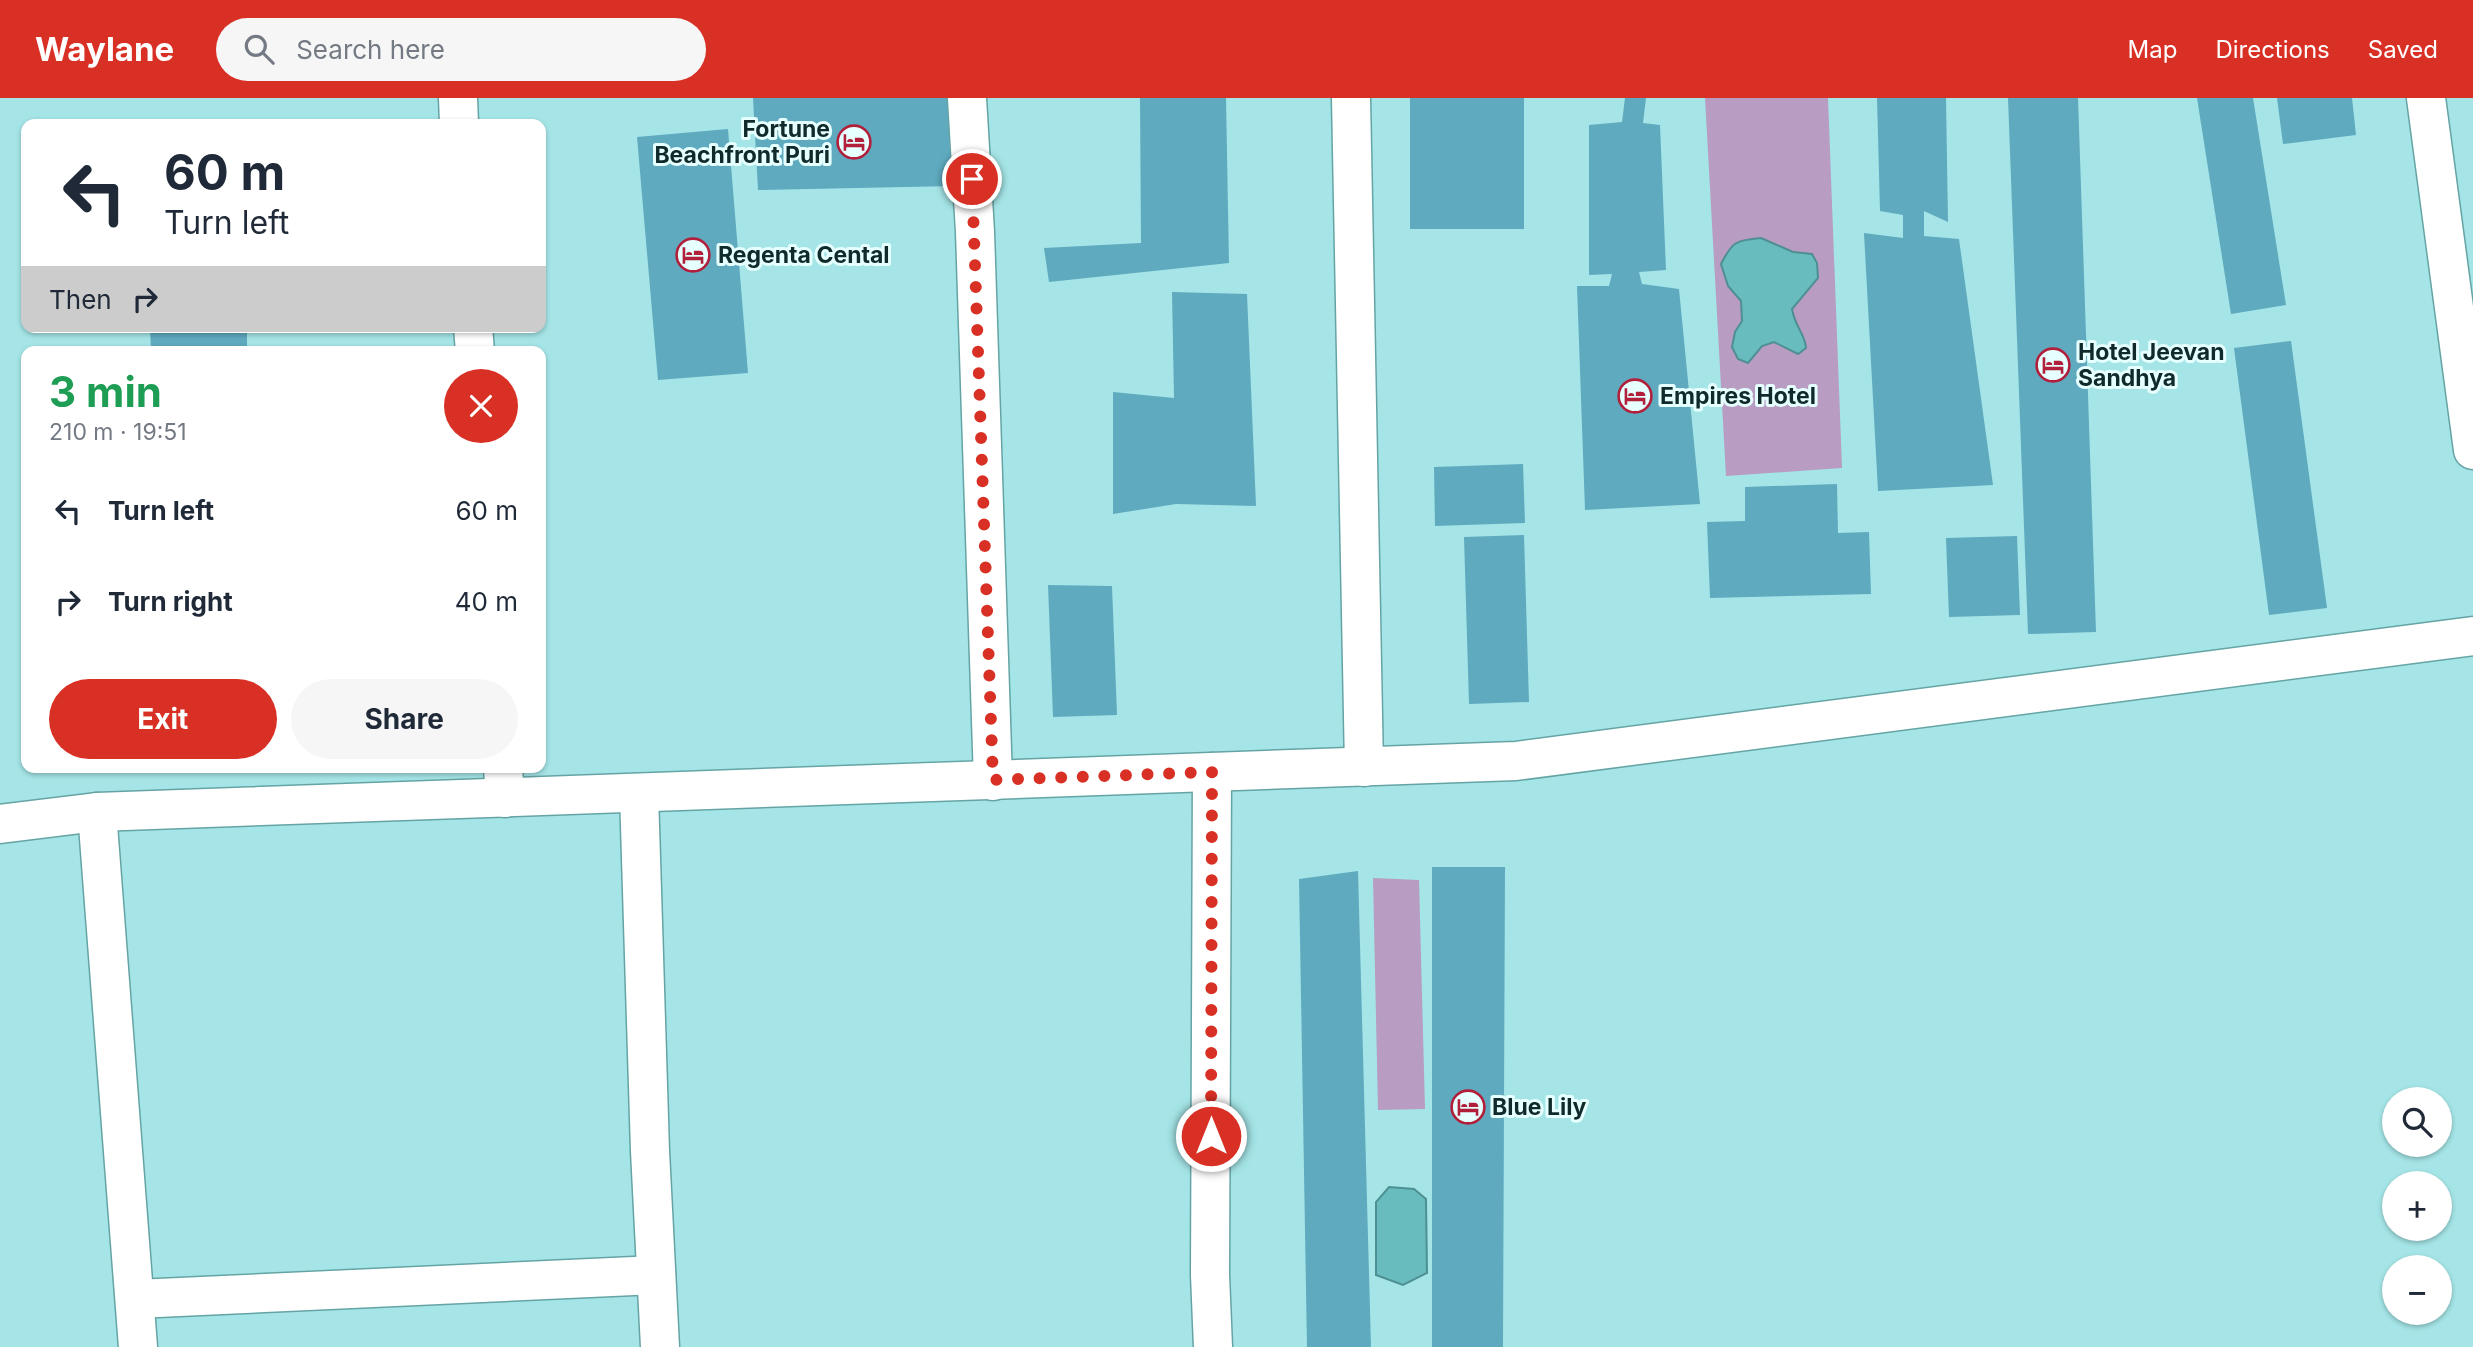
<!DOCTYPE html>
<meta charset="utf-8">
<style>
:root{--surface:#fff;--page:#f6f6f7;--text:#1f2937;--muted:#747a83;--accent:#d93025}
body{margin:0;font-family:Inter,sans-serif;background:var(--page);color:var(--text);height:100vh;display:flex;flex-direction:column;font-size:26px;white-space:nowrap}
*{box-sizing:border-box;margin:0}
p{font-size:23px;color:var(--muted)}
.icon{flex:none;width:38px;height:38px;fill:none;stroke:currentColor;stroke-width:2;stroke-linecap:round;stroke-linejoin:round}
.map{position:relative;flex:1;overflow:hidden}
.panel{position:absolute;left:21px;top:248px;width:525px;height:427px;display:flex;flex-direction:column;background:var(--surface);border-radius:14px;box-shadow:0 2px 5px #0004}
.panel>*{flex:none}
.hud{position:absolute;left:21px;top:21px;width:525px;height:214px;border-radius:14px;box-shadow:0 2px 5px #0004;background:#fff;color:var(--text);overflow:hidden}
.buttons{position:absolute;left:2382px;top:989px;display:grid;gap:14px}
.buttons a{display:grid;place-items:center;width:70px;height:70px;border-radius:50%;background:var(--surface);box-shadow:0 2px 5px #0004;font-size:35px}
.pin{position:absolute;display:grid;place-items:center;width:60px;height:60px;color:#fff;margin:-30px;border:4px solid #fff;border-radius:50%;box-shadow:0 2px 7px #0007}
.me{position:absolute;width:77px;margin:-38px;rotate:0deg;stroke-linejoin:round;filter:drop-shadow(0 0 5px #0008)}
.turn{display:flex;align-items:center;gap:24px;height:147px;padding:0 28px;font-size:32px}
.turn .icon{width:91px;height:91px;stroke-width:2.5}
.turn b{display:block;font-size:49px;line-height:60px}
.then{display:flex;align-items:center;height:66px;padding:0 28px;background:#0003;gap:14px;font-size:26px}
.round{display:grid;place-items:center;flex:none;width:74px;height:74px;border-radius:37px;background:var(--page)}
.summary{display:flex;align-items:center;justify-content:space-between;height:119px;padding:0 28px}
h1{font-size:42px;font-weight:700;line-height:52px;color:#1e9e55}
.action{display:flex;gap:14px;margin-top:auto;padding:14px 28px}
.action a{flex:1;height:80px;border-radius:42px;background:var(--accent);color:#fff;font-size:28px;font-weight:700;line-height:80px;text-align:center}
.action a+a{background:var(--page);color:var(--text)}
ul{padding:0;list-style:none}
li{display:flex;align-items:center;gap:21px;height:91px;padding:0 28px}
li div{flex:1}
li b{display:block;font-size:26px}
li em{font-style:normal}
header{display:flex;align-items:center;gap:42px;box-sizing:border-box;height:98px;padding:0 35px;background:var(--accent);color:#fff}
header strong{font-size:33px}
nav{display:flex;gap:38px;margin-inline-start:auto;font-size:24px}
.search{width:490px;height:63px;background:var(--page);display:flex;align-items:center;gap:18px;box-sizing:border-box;padding:0 24px;border-radius:38px;color:var(--muted);font-size:26px}
.map>svg:first-child{display:block}
.green{fill:#b89cc1}
.water{fill:#69bcbe;stroke:#4e9092;stroke-width:2}
.building{fill:#5faabf}
.lines{fill:none;stroke-linecap:round;stroke-linejoin:round}
.street-casing{stroke:#65a4a5;stroke-width:41}
.secondary-casing{stroke:#65a4a5;stroke-width:41}
.street{stroke:#fff;stroke-width:38}
.secondary{stroke:#fff;stroke-width:38}
.route{stroke:#d93025;stroke-width:12;stroke-dasharray:0 21.6}
.labels{text-anchor:middle;stroke-width:6;stroke-linejoin:round;paint-order:stroke}
.poi-label{font-size:23px;font-weight:bold;fill:#102a2b;stroke:#e6ffff;text-anchor:start}
</style>
<header>
<strong>Waylane</strong>
<div class="search"><svg class="icon" aria-label="search" viewBox="0 0 24 24"><circle cx="10" cy="10" r="6"/><path d="M15 15l6 6"/></svg>Search here</div>
<nav><a>Map</a><a>Directions</a><a>Saved</a></nav>
</header>
<div class="map">
<svg width="2473" height="1249" viewBox="0 0 2473 1249">
<rect width="100%" height="100%" fill="#a5e5e7"/>
<g class="green">
<path d="M1705,0H1828L1842,370L1726,378Z"/>
<path d="M1373,780L1419,782L1425,1011L1378,1012Z"/>
</g>
<g class="water">
<path d="M1761,140L1793,154L1812,156L1817,165L1818,180L1792,211C1795,229 1805,236 1806,250L1798,256L1774,244L1762,248L1748,265L1738,261L1732,249L1735,234L1742,223L1741,203L1728,188L1721,166C1732,144 1736,142 1761,140Z"/>
<path d="M1389,1089L1414,1091L1426,1101L1427,1175L1403,1187L1376,1177V1104Z"/>
</g>
<g class="building">
<path d="M753,0H953V88L758,92Z"/>
<path d="M1140,0H1226L1229,165L1049,184L1044,150L1141,145Z"/>
<rect x="1410" y="0" width="114" height="131"/>
<path d="M1625,0H1646L1643,25L1660,27L1666,172L1639,174L1642,186L1679,191L1700,406L1585,412L1577,188H1609L1612,176L1589,177V27L1622,24Z"/>
<path d="M1877,0H1946L1948,124L1924,113V138L1959,141L1993,387L1878,393L1864,135L1903,140V117L1880,113Z"/>
<path d="M2008,0H2078L2096,534L2028,536Z"/>
<path d="M2197,0H2253L2286,207L2231,216Z"/>
<path d="M2277,0H2352L2356,37L2283,46Z"/>
<path d="M728,31L748,275L658,282L637,39Z"/>
<path d="M1172,194L1247,196L1256,408L1176,406L1113,416V294L1174,300Z"/>
<path d="M150,229H247V254H151Z"/>
<path d="M2291,243L2327,510L2269,517L2234,250Z"/>
<path d="M1523,366L1525,425L1435,428L1434,369Z"/>
<path d="M1837,386L1838,435L1869,434L1871,496L1710,500L1707,424L1745,423V389Z"/>
<path d="M1524,437L1529,604L1469,606L1464,439Z"/>
<path d="M2017,438L2020,517L1949,519L1946,440Z"/>
<path d="M1048,487L1112,488L1117,617L1053,619Z"/>
<path d="M377,670H425V675L377,674Z"/>
<path d="M1432,769H1505L1503,1249H1432Z"/>
<path d="M1358,773L1371,1249H1307L1299,781Z"/>
</g>
<g class="lines">
<defs>
<g id="street">
<path d="M458,0L459,26"/>
<path d="M967,0L975,134L993,683"/>
<path d="M1351,0L1364,669"/>
<path d="M2426,0L2473,352"/>
<path d="M473,229L475,254"/>
<path d="M503,670L505,700"/>
<path d="M1212,674L1210,1177L1213,1249"/>
<path d="M639,695L650,1053L660,1249"/>
<path d="M97,714L138,1249"/>
<path d="M136,1201L656,1177"/>
</g>
<path id="secondary" d="M0,726L97,714L1516,663L2473,538"/>
</defs>
<use href="#street" class="street-casing"/>
<use href="#secondary" class="secondary-casing"/>
<use href="#street" class="street"/>
<use href="#secondary" class="secondary"/>
</g>
<g class="lines">
<path class="route" d="M972,81L993,682L1212,674L1211,1038"/>
</g>
<defs>
<symbol id="hotel-ring" viewBox="-11 -11 22 22"><circle r="9.5" fill="#e6ffff" stroke="#b21f3a" stroke-width="1.5"/><path d="M-6-4.5h1.5V1H6V5H4.5V3h-9V5H-6ZM-4 0a1.8 1.8 0 1 1 3.6 0ZM.5 0V-2.5h3Q6-2.5 6 0Z" fill="#b21f3a"/></symbol>
</defs>
<g fill-rule="evenodd">
<use href="#hotel-ring" x="835" y="25" width="38" height="38"/>
<use href="#hotel-ring" x="674" y="138" width="38" height="38"/>
<use href="#hotel-ring" x="2034" y="248" width="38" height="38"/>
<use href="#hotel-ring" x="1616" y="279" width="38" height="38"/>
<use href="#hotel-ring" x="1449" y="990" width="38" height="38"/>
</g>
<g class="labels">
<g class="poi-label">
<text x="830" y="39" text-anchor="end">Fortune<tspan x="830" dy="26">Beachfront Puri</tspan></text>
<text x="718" y="165">Regenta Cental</text>
<text x="2078" y="262">Hotel Jeevan<tspan x="2078" dy="26">Sandhya</tspan></text>
<text x="1660" y="306">Empires Hotel</text>
<text x="1492" y="1017">Blue Lily</text>
</g>
</g>
</svg>
<div class="buttons">
<a><svg class="icon" aria-label="search" viewBox="0 0 24 24"><circle cx="10" cy="10" r="6"/><path d="M15 15l6 6"/></svg></a>
<a>+</a>
<a>−</a>
</div>
<div class="pin" style="left:972px;top:81px;background:#d93025"><svg class="icon" aria-label="arrive" viewBox="0 0 24 24"><path d="M6 21V4h12l-3 4 3 4H6"/></svg></div>
<svg class="me" style="left:1211px;top:1038px" viewBox="-20 -20 40 40"><circle r="17" fill="#d93025" stroke="#fff" stroke-width="3"/><path d="M0-11L8 9 0 5-8 9z" fill="#fff"/></svg>
<div class="hud">
<div class="turn"><svg class="icon" aria-label="left" viewBox="0 0 24 24"><path d="M17 20v-9H6M10 6l-5 5 5 5"/></svg><div><b>60 m</b>Turn left</div></div>
<div class="then">Then<svg class="icon" aria-label="right" viewBox="0 0 24 24"><path d="M7 20v-9h11M14 6l5 5-5 5"/></svg></div>
</div>
<section class="panel">
<div class="summary"><div><h1>3 min</h1><p>210 m · 19:51</p></div><a class="round" style="background:#d93025;color:#fff"><svg class="icon" aria-label="close" viewBox="0 0 24 24"><path d="M6 6l12 12M18 6L6 18"/></svg></a></div>
<ul>
<li><svg class="icon" aria-label="left" viewBox="0 0 24 24"><path d="M17 20v-9H6M10 6l-5 5 5 5"/></svg><div><b>Turn left</b></div><em>60 m</em></li>
<li><svg class="icon" aria-label="right" viewBox="0 0 24 24"><path d="M7 20v-9h11M14 6l5 5-5 5"/></svg><div><b>Turn right</b></div><em>40 m</em></li>
</ul>
<div class="action"><a>Exit</a><a>Share</a></div>
</section>
</div>
